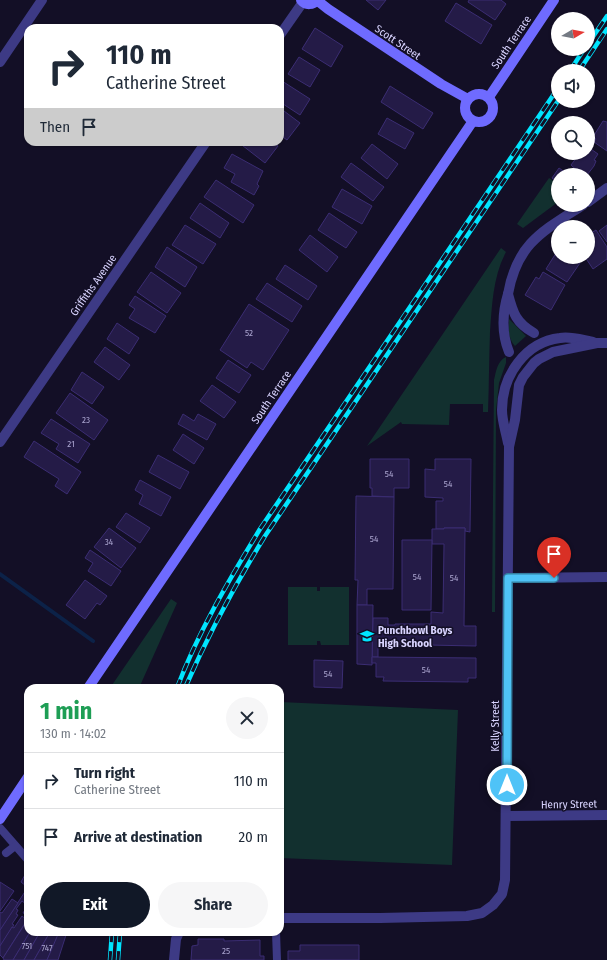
<!DOCTYPE html>
<meta charset="utf-8">
<style>
:root{--surface:#fff;--page:#f6f6f7;--text:#1f2937;--muted:#747a83;--line:#e0e1e3;--accent:#111827}
body{margin:0;font-family:"Fira Sans Condensed",sans-serif;background:var(--page);color:var(--text);height:100vh;display:flex;flex-direction:column;font-size:15px;white-space:nowrap}
*{box-sizing:border-box;margin:0}
p{font-size:13px;color:var(--muted)}
.icon{flex:none;width:22px;height:22px;fill:none;stroke:currentColor;stroke-width:2;stroke-linecap:round;stroke-linejoin:round}
.map{position:relative;flex:1;overflow:hidden}
.side{position:absolute;left:24px;top:684px;width:260px;height:252px;display:flex;flex-direction:column;background:var(--surface);border-radius:12px;box-shadow:0 1px 3px #0004}
.side>*{flex:none}
.hud{position:absolute;left:24px;top:24px;width:260px;height:122px;border-radius:12px;box-shadow:0 1px 3px #0004;background:#fff;color:var(--text);overflow:hidden}
.needle{width:26px;rotate:80deg}
.tools{position:absolute;left:551px;top:12px;display:grid;gap:8px}
.tools a{display:grid;place-items:center;width:44px;height:44px;border-radius:50%;background:var(--surface);box-shadow:0 1px 3px #0004;font-size:20px}
.pin{position:absolute;display:grid;place-items:center;width:34px;height:34px;color:#fff;margin:-41px -17px;border-radius:50% 50% 50% 0;rotate:-45deg;box-shadow:0 0 4px #0007}
.pin .icon{rotate:45deg}
.me{position:absolute;width:44px;margin:-22px;rotate:0deg;stroke-linejoin:round;filter:drop-shadow(0 0 3px #0008)}
.turn{display:flex;align-items:center;gap:14px;height:84px;padding:0 16px;font-size:18px}
.turn .icon{width:52px;height:52px;stroke-width:2.5}
.turn b{display:block;font-size:28px;line-height:34px}
.then{display:flex;align-items:center;height:38px;padding:0 16px;background:#0003;gap:8px;font-size:15px}
.round{display:grid;place-items:center;flex:none;width:42px;height:42px;border-radius:21px;background:var(--page)}
.summary{display:flex;align-items:center;justify-content:space-between;height:68px;padding:0 16px}
h1{font-size:24px;font-weight:700;line-height:30px;color:#1e9e55}
.action{display:flex;gap:8px;margin-top:auto;padding:8px 16px}
.action a{flex:1;height:46px;border-radius:24px;background:var(--accent);color:#fff;font-size:16px;font-weight:700;line-height:46px;text-align:center}
.action a+a{background:var(--page);color:var(--text)}
ul{padding:0;list-style:none}
li{display:flex;align-items:center;gap:12px;height:56px;padding:0 16px;border-top:1px solid var(--line)}
li div{flex:1}
li b{display:block;font-size:15px}
li em{font-style:normal}
.map>svg:first-child{display:block}
.green{fill:#12302f}
.lines{fill:none;stroke-linecap:round;stroke-linejoin:round}
.stream{stroke:#0c2248;stroke-width:4}
.building{fill:#241b47;stroke:#3b2d73}
.lane{stroke:#3d3a85;stroke-width:8}
.street{stroke:#3d3a85;stroke-width:10}
.secondary{stroke:#6f6bff;stroke-width:10}
.rail-casing{stroke:#00e5ff;stroke-width:4.5}
.rail{stroke:#130f26;stroke-width:3;stroke-dasharray:9;stroke-linecap:butt}
.route-casing{stroke:#337fa1;stroke-width:10}
.route{stroke:#4fc3f7;stroke-width:7}
.labels{text-anchor:middle;stroke-width:3;stroke-linejoin:round;paint-order:stroke}
.number-label{font-size:9px;fill:#aca6d1}
.street-label{font-size:11px;fill:#d9d4ff;stroke:#130f26}
.poi-label{font-size:11px;font-weight:bold;fill:#d9d4ff;stroke:#130f26;text-anchor:start}
</style>
<div class="map">
<svg width="607" height="960" viewBox="0 0 607 960">
<rect width="100%" height="100%" fill="#130f26"/>
<g class="green">
<path d="M549,178L558,184V202L523,228L517,224Z"/>
<path d="M501,248L506,252C493,276 492,305 490,332C489,359 489,385 488,412H483V404H450L449,425L402,424L401,422L367,446Z"/>
<path d="M509,319L526,336L515,346C508,339 508,328 509,319Z"/>
<path d="M506,357V363L499,383L496,410L495,612H492L494,380C496,372 497,361 506,357Z"/>
<path d="M288,587H317V591H320V587H349V645H321L320,641H317V645H288Z"/>
<path d="M171,599L177,603L139,688H110Z"/>
<path d="M280,702L458,710L452,865L280,858Z"/>
</g>
<g class="lines">
<path class="stream" d="M0,574L93,641"/>
</g>
<g class="building">
<path d="M366,0H386L378,10Z"/>
<path d="M469,0H501L506,4L495,20L468,2Z"/>
<path d="M456,3L492,25L481,44L445,21Z"/>
<path d="M315,28L343,46L331,67L302,49Z"/>
<path d="M299,57L320,70L310,87L288,74Z"/>
<path d="M282,81L310,99L300,115L280,102V84Z"/>
<path d="M390,86L433,113L423,129L381,102Z"/>
<path d="M280,108L300,123L287,140L280,135Z"/>
<path d="M387,118L414,133L405,149L378,134Z"/>
<path d="M603,121L607,122V151L594,142L596,139L593,137Z"/>
<path d="M238,142H273L278,146L265,163Z"/>
<path d="M372,144L398,164L387,179L361,158Z"/>
<path d="M588,147L598,154L594,160L596,161L594,166L587,175H584L582,173L581,174L571,165L580,153H588Z"/>
<path d="M232,154L263,171L257,184L259,186L254,195L231,182L235,174L224,168Z"/>
<path d="M351,163L384,187L373,201L341,177Z"/>
<path d="M559,168L569,175H558V182L552,178Z"/>
<path d="M216,180L254,205L243,223L204,197Z"/>
<path d="M342,189L372,206L362,224L332,207Z"/>
<path d="M200,203L229,223L220,238L190,218Z"/>
<path d="M329,213L357,232L346,248L318,230Z"/>
<path d="M185,225L216,244L203,264L172,245Z"/>
<path d="M607,225V242L599,231Z"/>
<path d="M596,230L607,247V259L593,269L585,257H588V235Z"/>
<path d="M310,235L338,257L327,272L299,250Z"/>
<path d="M167,247L197,267L185,287L155,267Z"/>
<path d="M558,250V257H576L574,259L580,263L567,282L546,269Z"/>
<path d="M285,265L317,286L308,300L276,279Z"/>
<path d="M151,272L181,293L167,313L137,292Z"/>
<path d="M543,272L565,285L551,310L525,295L536,277L539,279Z"/>
<path d="M267,283L302,306L292,322L256,299Z"/>
<path d="M135,296L166,316L155,333L129,318L135,309L129,305Z"/>
<path d="M249,304L289,330L263,370L251,362L247,368L220,350Z"/>
<path d="M117,323L139,338L129,354L107,339Z"/>
<path d="M105,347L130,365L119,380L94,362Z"/>
<path d="M228,360L251,375L239,393L216,378Z"/>
<path d="M82,372L104,387L92,404L71,390Z"/>
<path d="M212,385L236,402L224,418L200,401Z"/>
<path d="M70,393L108,420L94,440L56,413Z"/>
<path d="M183,414L194,421L198,414L216,424L207,440L178,424Z"/>
<path d="M51,419L90,444L78,463L56,449L59,444L41,433Z"/>
<path d="M183,434L204,448L194,464L173,450Z"/>
<path d="M34,441L81,472L67,494L55,486L59,479L24,457Z"/>
<path d="M158,455L189,472L180,489L149,472Z"/>
<path d="M370,459H409V488H394V497L372,496V488H370Z"/>
<path d="M435,459H471L470,532L465,531V528H444V529H436V501H443V498L425,497V469L435,470Z"/>
<path d="M140,480L171,497L161,516L139,504L143,495L135,490Z"/>
<path d="M356,496L394,497L393,589H367V605H357L358,580H355Z"/>
<path d="M126,513L150,528L140,543L116,527Z"/>
<path d="M109,528L136,548L121,568L94,547Z"/>
<path d="M444,528H465L464,626H476V646L378,644V657H372L373,618H388V625H395V624H431V612L443,613L444,544H432V529H444Z"/>
<path d="M402,540H432L431,610H402Z"/>
<path d="M90,550L121,571L111,586L88,571L93,563L85,558Z"/>
<path d="M85,580L107,596L100,605L97,603L85,619L66,605Z"/>
<path d="M357,605H373L372,665L357,664Z"/>
<path d="M372,657L476,658V678H468V682L383,681L384,677H376V663H372Z"/>
<path d="M314,660L343,661L342,688L314,687Z"/>
<path d="M26,873L28,874V883L26,886L21,882Z"/>
<path d="M0,882L14,891L0,911Z"/>
<path d="M28,887V900L26,904L22,901L16,909L18,910L16,914L18,915L12,924L14,925L0,946V930Z"/>
<path d="M12,899L18,903L0,930V912L2,913Z"/>
<path d="M28,905V915L23,913Z"/>
<path d="M22,916L27,920L3,958L0,955V946L12,927L14,928Z"/>
<path d="M28,919V932H30L13,960H4L3,958Z"/>
<path d="M30,932H40L24,960H13Z"/>
<path d="M40,932H50L34,960H24Z"/>
<path d="M50,932L58,936L47,960H34Z"/>
<path d="M59,932H67L58,960H47Z"/>
<path d="M198,939H224V941L260,940V956H264V960H191L192,946L198,945Z"/>
<path d="M300,945H359V960H288V951H300Z"/>
</g>
<g class="lines">
<g class="lane">
<path d="M0,828L28,860"/>
<path d="M6,853L15,846"/>
<path d="M276,932L277,960"/>
</g>
<g class="street">
<path d="M280,35L303,2"/>
<path d="M0,62L42,0"/>
<path d="M588,202L607,188"/>
<path d="M508,294C517,243 543,231 583,205"/>
<path d="M509,352C501,332 502,314 508,294C513,313 516,323 534,333"/>
<path d="M0,442L206,142"/>
<path d="M508,443C506,432 502,421 502,410C502,376 525,342 560,338C571,336 582,340 593,342"/>
<path d="M508,578L607,577"/>
<path d="M507,816L607,815"/>
<path d="M280,918H380L467,916L482,913L493,905L502,894L505,880L509,447L515,420L519,385L523,377L534,363L539,359L553,352L597,343H607"/>
<path d="M174,960L176,939L179,932"/>
</g>
<g class="secondary">
<path d="M301,0C306,6 313,5 318,0"/>
<path d="M318,1L328,9L441,84L468,99"/>
<circle cx="479" cy="108" r="14"/>
<path d="M489,97L554,0"/>
<path d="M88,688L473,121"/>
<path d="M0,819L28,777"/>
</g>
<defs>
<g id="rail">
<path d="M588,44L607,16"/>
<path d="M570,71L584,49"/>
<path d="M579,71L607,29"/>
<path d="M177,688C198,632 229,580 260,529L558,88"/>
<path d="M185,688C208,635 235,585 265,536L558,101"/>
<path d="M110,960L112,932"/>
<path d="M118,960L120,932"/>
</g>
</defs>
<use href="#rail" class="rail-casing"/>
<use href="#rail" class="rail"/>
</g>
<g class="lines">
<defs>
<path id="route" d="M507,785L508,578H554"/>
</defs>
<use href="#route" class="route-casing"/>
<use href="#route" class="route"/>
</g>
<defs>
<symbol id="school-bare" viewBox="-9 -9 18 18"><path d="M0-5L7-2L0 1L-7-2ZM-4 1L0 2.5L4 1V4Q0 6-4 4Z" fill="#00e5ff" stroke="#130f26" stroke-width="2.5" paint-order="stroke"/></symbol>
</defs>
<g fill-rule="evenodd">
<use href="#school-bare" x="357" y="626" width="20" height="20"/>
</g>
<g class="labels">
<g class="number-label">
<text x="249" y="336">52</text>
<text x="86" y="423">23</text>
<text x="71" y="447">21</text>
<text x="389" y="477">54</text>
<text x="448" y="487">54</text>
<text x="374" y="542">54</text>
<text x="109" y="545">34</text>
<text x="417" y="580">54</text>
<text x="454" y="581">54</text>
<text x="426" y="673">54</text>
<text x="328" y="677">54</text>
<text x="27" y="949">751</text>
<text x="47" y="951">747</text>
<text x="226" y="954">25</text>
</g>
<g class="street-label">
<text transform="translate(398 42) rotate(34)" y="4">Scott Street</text>
<text transform="translate(511 42) rotate(-56)" y="4">South Terrace</text>
<text transform="translate(93 285) rotate(-55)" y="4">Griffiths Avenue</text>
<text transform="translate(271 397) rotate(-56)" y="4">South Terrace</text>
<text transform="translate(495 726) rotate(-90)" y="4">Kelly Street</text>
<text transform="translate(569 804) rotate(-1)" y="4">Henry Street</text>
</g>
<g class="poi-label">
<text x="378" y="634">Punchbowl Boys<tspan x="378" dy="13">High School</tspan></text>
</g>
</g>
</svg>
<div class="tools">
<a><svg class="needle" viewBox="-14 -14 28 28"><path d="M0-13l5 13h-10z" fill="#e53935"/><path d="M0 13l5-13h-10z" fill="#747a83"/></svg></a>
<a><svg class="icon" aria-label="sound" viewBox="0 0 24 24"><path d="M4 9h4l5-4v14l-5-4H4zM17 9q2 3 0 6"/></svg></a>
<a><svg class="icon" aria-label="search" viewBox="0 0 24 24"><circle cx="10" cy="10" r="6"/><path d="M15 15l6 6"/></svg></a>
<a>+</a>
<a>−</a>
</div>
<div class="pin" style="left:554px;top:578px;background:#d93025"><svg class="icon" aria-label="arrive" viewBox="0 0 24 24"><path d="M6 21V4h12l-3 4 3 4H6"/></svg></div>
<svg class="me" style="left:507px;top:785px" viewBox="-20 -20 40 40"><circle r="17" fill="#4fc3f7" stroke="#fff" stroke-width="3"/><path d="M0-11L8 9 0 5-8 9z" fill="#fff"/></svg>
<div class="hud">
<div class="turn"><svg class="icon" aria-label="right" viewBox="0 0 24 24"><path d="M7 20v-9h11M14 6l5 5-5 5"/></svg><div><b>110 m</b>Catherine Street</div></div>
<div class="then">Then<svg class="icon" aria-label="arrive" viewBox="0 0 24 24"><path d="M6 21V4h12l-3 4 3 4H6"/></svg></div>
</div>
<section class="side">
<div class="summary"><div><h1>1 min</h1><p>130 m · 14:02</p></div><a class="round"><svg class="icon" aria-label="close" viewBox="0 0 24 24"><path d="M6 6l12 12M18 6L6 18"/></svg></a></div>
<ul>
<li><svg class="icon" aria-label="right" viewBox="0 0 24 24"><path d="M7 20v-9h11M14 6l5 5-5 5"/></svg><div><b>Turn right</b><p>Catherine Street</p></div><em>110 m</em></li>
<li><svg class="icon" aria-label="arrive" viewBox="0 0 24 24"><path d="M6 21V4h12l-3 4 3 4H6"/></svg><div><b>Arrive at destination</b></div><em>20 m</em></li>
</ul>
<div class="action"><a>Exit</a><a>Share</a></div>
</section>
</div>
